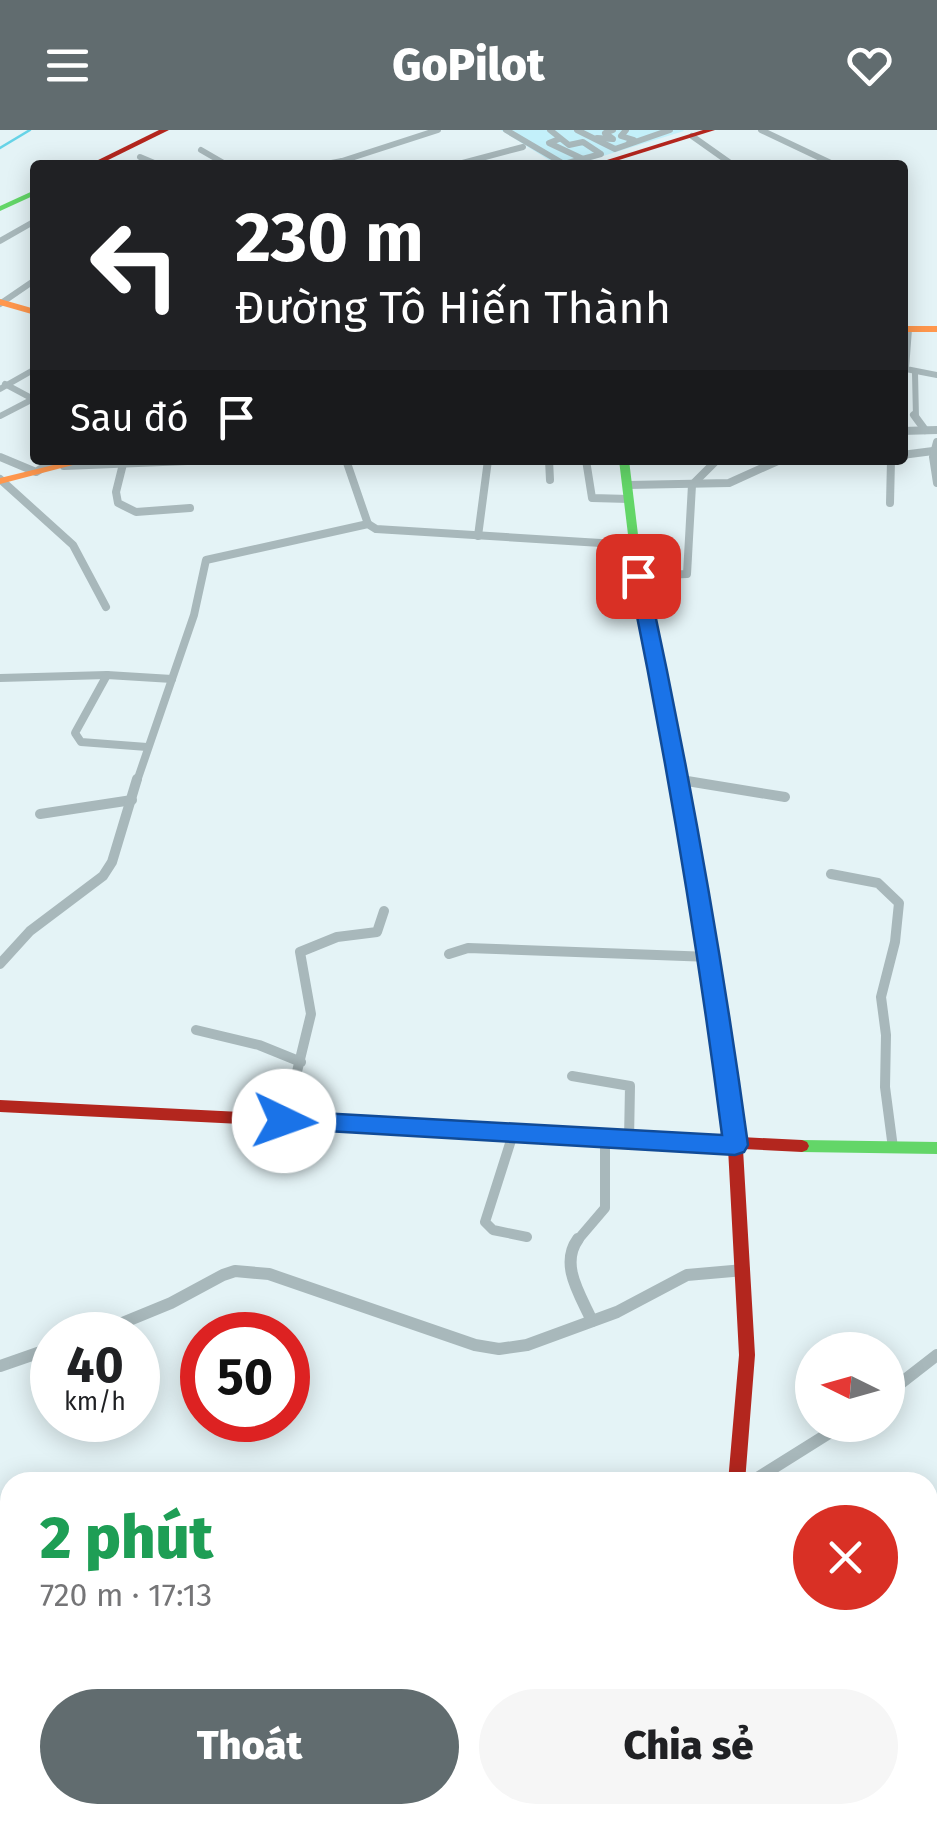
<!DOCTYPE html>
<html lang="vi">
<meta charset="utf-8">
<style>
:root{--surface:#fff;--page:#f6f6f6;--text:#202124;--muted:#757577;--accent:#616c6f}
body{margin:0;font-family:"Fira Sans",sans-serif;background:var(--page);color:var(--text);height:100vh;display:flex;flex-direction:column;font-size:38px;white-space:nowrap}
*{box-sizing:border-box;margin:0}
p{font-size:32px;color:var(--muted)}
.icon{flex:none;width:55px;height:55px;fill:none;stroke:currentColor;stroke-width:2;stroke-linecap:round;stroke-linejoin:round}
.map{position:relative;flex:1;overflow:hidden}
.sheet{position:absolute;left:0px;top:1342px;width:938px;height:352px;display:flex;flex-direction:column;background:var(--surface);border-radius:30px 30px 0 0;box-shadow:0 5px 25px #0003}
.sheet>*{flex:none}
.hud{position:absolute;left:30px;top:30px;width:878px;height:305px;border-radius:10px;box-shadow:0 5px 25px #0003;background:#202124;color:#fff;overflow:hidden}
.needle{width:65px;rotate:275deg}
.tools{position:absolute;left:795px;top:1202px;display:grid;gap:20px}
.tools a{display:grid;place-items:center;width:110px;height:110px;border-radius:50%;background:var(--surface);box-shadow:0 5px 25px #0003;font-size:50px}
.speed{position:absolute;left:30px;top:1182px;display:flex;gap:20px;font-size:50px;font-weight:700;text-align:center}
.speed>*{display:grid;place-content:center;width:130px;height:130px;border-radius:50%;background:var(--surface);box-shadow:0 5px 25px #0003;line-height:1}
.speed small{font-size:25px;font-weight:400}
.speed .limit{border:15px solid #d22;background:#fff;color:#111}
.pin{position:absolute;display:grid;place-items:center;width:85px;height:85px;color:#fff;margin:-42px;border-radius:20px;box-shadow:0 5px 15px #0006}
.me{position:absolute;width:110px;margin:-55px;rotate:93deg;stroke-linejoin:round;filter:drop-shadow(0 0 8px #0008)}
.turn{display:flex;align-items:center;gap:35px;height:210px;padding:0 40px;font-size:45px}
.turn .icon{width:130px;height:130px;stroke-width:2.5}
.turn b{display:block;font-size:70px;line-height:85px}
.then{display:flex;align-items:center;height:95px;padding:0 40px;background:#0003;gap:20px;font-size:38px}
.round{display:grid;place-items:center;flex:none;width:105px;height:105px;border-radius:52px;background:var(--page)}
.headline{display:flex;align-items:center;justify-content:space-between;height:170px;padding:0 40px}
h1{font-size:60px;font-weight:800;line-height:75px;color:#1e9e55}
.button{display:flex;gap:20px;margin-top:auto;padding:20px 40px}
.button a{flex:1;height:115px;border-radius:60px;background:var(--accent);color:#fff;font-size:40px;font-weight:800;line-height:115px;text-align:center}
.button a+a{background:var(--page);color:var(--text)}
header{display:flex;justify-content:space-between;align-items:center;height:130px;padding:0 40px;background:var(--accent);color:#fff;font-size:45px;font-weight:800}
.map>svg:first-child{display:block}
.green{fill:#c3f0fa}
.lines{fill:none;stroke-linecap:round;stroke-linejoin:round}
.stream{stroke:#66d3e7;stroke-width:2.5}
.street-far3{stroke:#a8b8bb;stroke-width:6}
.street-far2{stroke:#a8b8bb;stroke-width:8}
.street-far1{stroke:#a8b8bb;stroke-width:10}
.street{stroke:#a8b8bb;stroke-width:12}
.fast{fill:#63d668;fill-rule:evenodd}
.slow{fill:#ff974d;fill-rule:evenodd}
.jam{fill:#b3261e;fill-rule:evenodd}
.route{fill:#1a73e8;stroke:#114b97;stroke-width:2.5}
</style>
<header><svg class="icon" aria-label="menu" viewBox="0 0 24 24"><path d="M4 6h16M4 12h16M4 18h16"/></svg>GoPilot<svg class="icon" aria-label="heart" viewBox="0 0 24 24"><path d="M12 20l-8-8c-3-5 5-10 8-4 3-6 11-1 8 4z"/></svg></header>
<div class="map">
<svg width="937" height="1694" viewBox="0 0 937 1694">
<rect width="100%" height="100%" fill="#e4f3f6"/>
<path class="green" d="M501,0H683L684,1L574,35H557Z"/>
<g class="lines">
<path class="stream" d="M0,18L30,0"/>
<g class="street-far3">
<path d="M506,0L564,34L601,24L583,12L569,15L550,0"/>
<path d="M577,0L615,19L670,0"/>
<path d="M626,0L621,6L634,10L629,13"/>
<path d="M761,0L835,35"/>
<path d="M692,6L733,35"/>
<path d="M597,8L613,9L605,3L613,0"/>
<path d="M559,9L549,13L583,29"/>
<path d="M201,20L227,35"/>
<path d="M140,27L159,35"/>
<path d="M342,31L438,0"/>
<path d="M321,35L342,31L354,35"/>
<path d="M455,35L523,17"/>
<path d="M0,111L35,91"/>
<path d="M0,174L35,150"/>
<path d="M909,199L906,239L937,245"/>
<path d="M915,243L916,288"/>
<path d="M5,254L35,270"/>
<path d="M0,259L35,239"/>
<path d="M0,286L33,269"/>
</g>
<g class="street-far2">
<path d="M914,285L925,300"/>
<path d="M902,301L937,300"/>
<path d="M937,312L933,327L937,353"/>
<path d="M902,325L933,321"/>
<path d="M0,327L36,342L55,330"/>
<path d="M346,330L368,394"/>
<path d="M549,330L550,350"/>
<path d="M586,330L592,368L629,369"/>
<path d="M123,334L116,362L118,373L136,382L190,378"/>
<path d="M64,336L212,330"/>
<path d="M0,349L73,415L106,477"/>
<path d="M628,355L729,353L780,330"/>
<path d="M890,373L891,330"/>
<path d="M478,406L488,330"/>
<path d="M638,446L687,444L692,355L717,330"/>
<path d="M0,548L107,545"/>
<path d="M147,617L81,612L75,603L107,545L172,549"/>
<path d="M681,650L689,651"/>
<path d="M137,651L194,485L206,430L368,394L376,399L633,415"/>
</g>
<g class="street-far1">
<path d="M681,650L785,667"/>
<path d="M40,684L132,670"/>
<path d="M831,744L878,753L899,773L895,812L881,867L886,905L885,957L893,1018"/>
<path d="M449,824L468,818L711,827"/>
<path d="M0,834L30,801L103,746L112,732L137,649"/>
<path d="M196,900L259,915L301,932"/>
<path d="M572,946L630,956L629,1010"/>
<path d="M285,991L311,884L300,822L337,807L377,802L384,781"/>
<path d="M513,1004L485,1092L493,1100L527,1107"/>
<path d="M576,1112L605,1078V1008"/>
</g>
<g class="street">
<path d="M578,1109C559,1135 581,1166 592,1191"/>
<path d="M93,1205L171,1173L223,1145L235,1141L269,1144L475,1215L499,1219L527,1215L617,1182L687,1145L744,1140"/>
<path d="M0,1236L52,1218"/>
<path d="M888,1263L937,1225"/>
<path d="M751,1352L842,1295"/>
<path d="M928,1504L937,1501"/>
<path d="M659,1694L664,1685"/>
</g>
<g class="fast">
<path d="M35,60V65L0,81V76Z"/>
<path d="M619,330H629L643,446L687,650L731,928L729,932H719L717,928L675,650L633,446Z"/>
<path d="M802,1010L937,1012V1024L802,1022L797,1020L795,1016L797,1012Z"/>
</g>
<g class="slow">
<path d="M0,169L35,179V185L0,175Z"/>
<rect x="902" y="196" width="35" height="6"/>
<path d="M74,330H92L0,354V348Z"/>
</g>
<g class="jam">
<path d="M159,0H169L98,35H88Z"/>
<path d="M703,0H715L603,35H591Z"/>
<path d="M724,922L729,924L731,928L741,1007L802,1010L807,1012L809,1016L807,1020L802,1022L743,1019L755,1225L745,1352H728L739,1225L728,1018L0,982V970L726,1006L717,928L719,924Z"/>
</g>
</g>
<path class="route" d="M638,441L647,446C688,635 722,824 748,1015L744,1022L735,1025L276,998L272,991L276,984L284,981L722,1005C698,817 667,632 629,446Z"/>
</svg>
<div class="tools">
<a><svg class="needle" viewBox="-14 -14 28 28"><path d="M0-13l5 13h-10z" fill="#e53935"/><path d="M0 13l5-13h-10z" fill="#757577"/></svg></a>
</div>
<div class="speed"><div>40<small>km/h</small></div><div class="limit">50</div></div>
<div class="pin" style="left:638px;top:446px;background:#d93025"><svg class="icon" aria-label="arrive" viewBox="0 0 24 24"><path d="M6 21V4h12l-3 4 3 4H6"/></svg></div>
<svg class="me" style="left:284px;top:991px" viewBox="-20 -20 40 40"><circle r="19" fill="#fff"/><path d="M0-13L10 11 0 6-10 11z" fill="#1a73e8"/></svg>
<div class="hud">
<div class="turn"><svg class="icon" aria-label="left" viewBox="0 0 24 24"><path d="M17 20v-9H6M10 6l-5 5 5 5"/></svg><div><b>230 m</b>Đường Tô Hiến Thành</div></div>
<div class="then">Sau đó<svg class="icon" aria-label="arrive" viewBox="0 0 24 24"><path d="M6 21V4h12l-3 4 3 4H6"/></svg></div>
</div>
<section class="sheet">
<div class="headline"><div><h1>2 phút</h1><p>720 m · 17:13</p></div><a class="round" style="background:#d93025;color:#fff"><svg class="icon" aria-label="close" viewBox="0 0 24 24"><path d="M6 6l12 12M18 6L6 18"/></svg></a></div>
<div class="button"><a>Thoát</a><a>Chia sẻ</a></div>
</section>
</div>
